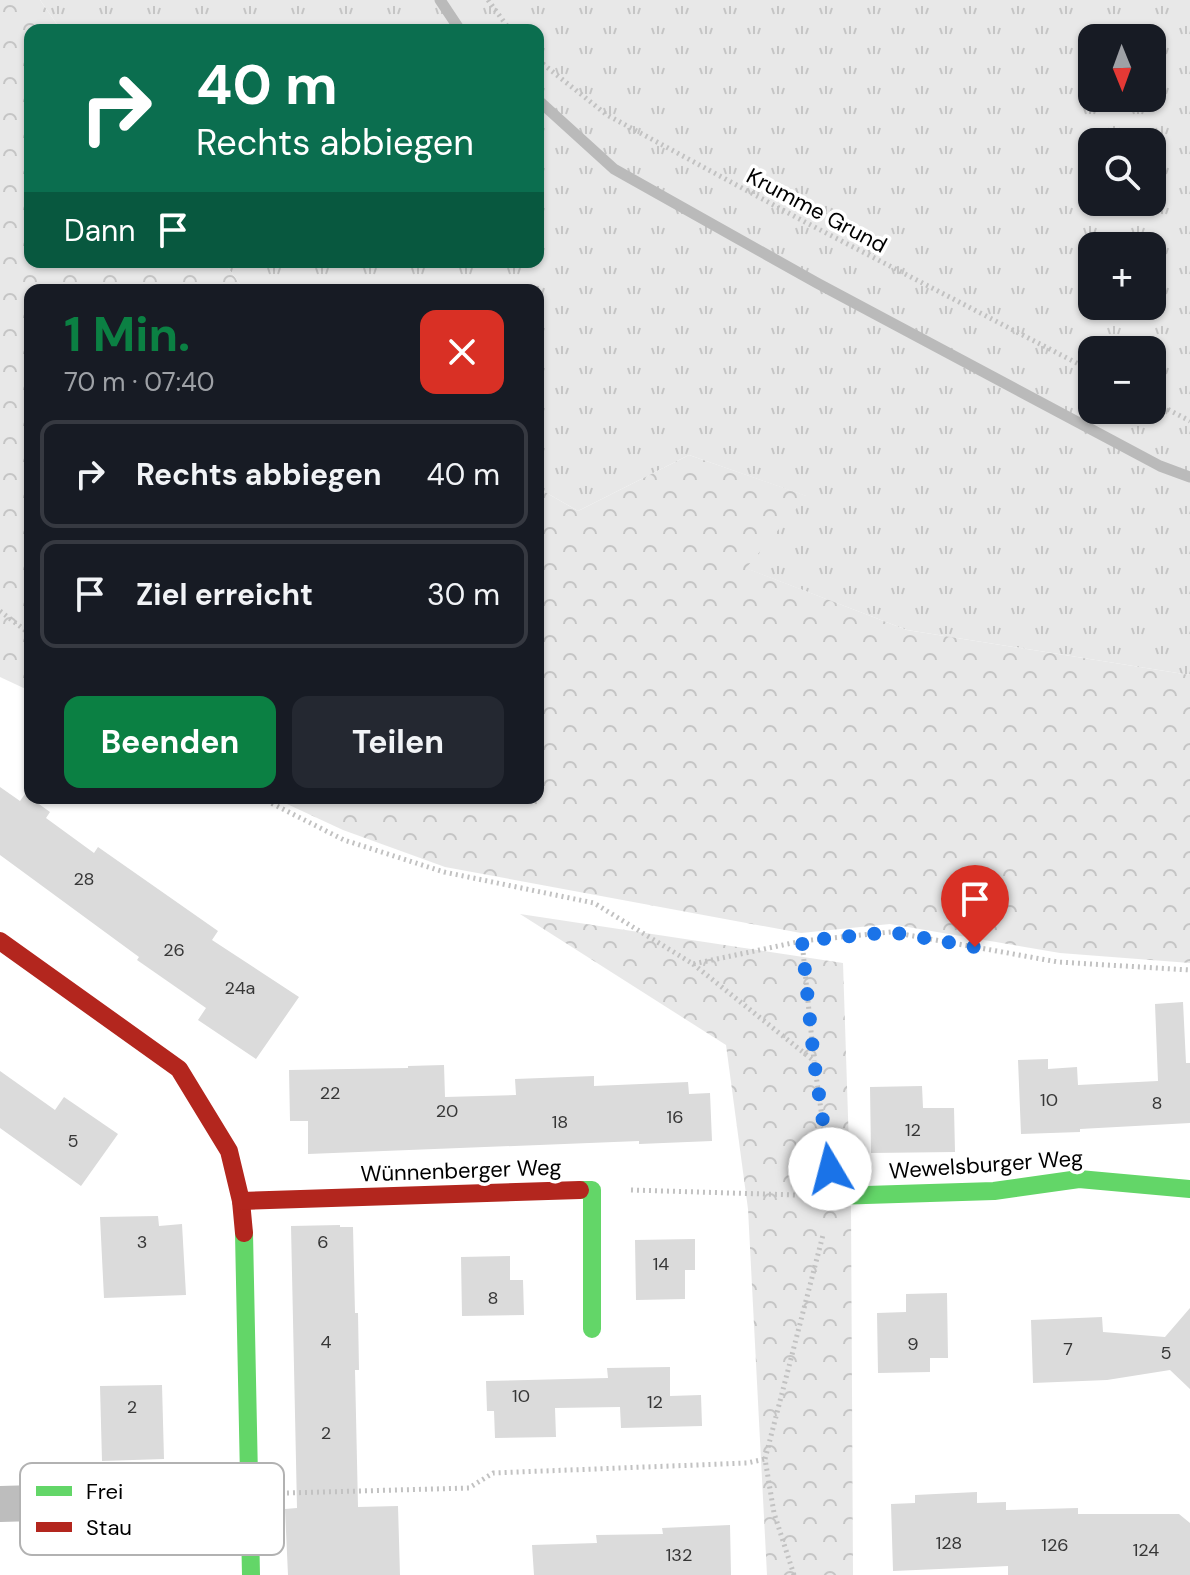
<!DOCTYPE html>
<html lang="de">
<meta charset="utf-8">
<style>
:root{--surface:#171b24;--page:#242831;--text:#f1f3f6;--muted:#9ea1a6;--line:#363941;--accent:#0b8043}
body{margin:0;font-family:"DM Sans",sans-serif;background:var(--page);color:var(--text);height:100vh;display:flex;flex-direction:column;font-size:30px;white-space:nowrap}
*{box-sizing:border-box;margin:0}
p{font-size:26px;color:var(--muted)}
.icon{flex:none;width:44px;height:44px;fill:none;stroke:currentColor;stroke-width:2;stroke-linecap:round;stroke-linejoin:round}
.map{position:relative;flex:1;overflow:hidden}
.sheet{position:absolute;left:24px;top:284px;width:520px;height:520px;display:flex;flex-direction:column;background:var(--surface);border-radius:16px;box-shadow:0 2px 6px #0004}
.sheet>*{flex:none}
.hud{position:absolute;left:24px;top:24px;width:520px;height:244px;border-radius:16px;box-shadow:0 2px 6px #0004;background:#0b6e4f;color:#fff;overflow:hidden}
.needle{width:52px;rotate:179deg}
.fabs{position:absolute;left:1078px;top:24px;display:grid;gap:16px}
.fabs a{display:grid;place-items:center;width:88px;height:88px;border-radius:16px;background:var(--surface);box-shadow:0 2px 6px #0004;font-size:40px}
.pin{position:absolute;display:grid;place-items:center;width:68px;height:68px;color:#fff;margin:-82px -34px;border-radius:50% 50% 50% 0;rotate:-45deg;box-shadow:0 0 8px #0007}
.pin .icon{rotate:45deg}
.me{position:absolute;width:88px;margin:-44px;rotate:352deg;stroke-linejoin:round;filter:drop-shadow(0 0 6px #0008)}
.turn{display:flex;align-items:center;gap:28px;height:168px;padding:0 40px;font-size:36px}
.turn .icon{width:104px;height:104px;stroke-width:2.5}
.turn b{display:block;font-size:56px;line-height:68px}
.then{display:flex;align-items:center;height:76px;padding:0 40px;background:#0003;gap:16px;font-size:30px}
.round{display:grid;place-items:center;flex:none;width:84px;height:84px;border-radius:16px;background:var(--page)}
.overview{display:flex;align-items:center;justify-content:space-between;height:136px;padding:0 40px}
h1{font-size:48px;font-weight:700;line-height:60px;color:var(--accent)}
.primary-button{display:flex;gap:16px;margin-top:auto;padding:16px 40px}
.primary-button a{flex:1;height:92px;border-radius:16px;background:var(--accent);color:#fff;font-size:32px;font-weight:700;line-height:92px;text-align:center}
.primary-button a+a{background:var(--page);color:var(--text)}
ul{padding:0;list-style:none}
li{display:flex;align-items:center;gap:24px;height:108px;margin:0 16px 12px;padding:0 24px;border:4px solid var(--line);border-radius:16px}
li div{flex:1}
li b{display:block;font-size:30px}
li em{font-style:normal}
.map>svg:first-child{display:block}
.grass{fill:url(#grass-tufts);fill-rule:evenodd}
.forest{fill:url(#forest-crowns)}
.lines{fill:none;stroke-linecap:round;stroke-linejoin:round}
.stream{stroke:#bababa;stroke-width:11}
.building{fill:#dbdbdb}
.path{stroke:#c2c2c2;stroke-width:5;stroke-dasharray:2 4;stroke-linecap:butt}
.street{stroke:#bdbdbd;stroke-width:36}
.fast{stroke:#63d668;stroke-width:18}
.jam{stroke:#b3261e;stroke-width:18}
.route{stroke:#1a73e8;stroke-width:14;stroke-dasharray:0 25.2}
.labels{text-anchor:middle;stroke-width:7;stroke-linejoin:round;paint-order:stroke}
.number-label{font-size:18px;fill:#373737}
.street-label{font-size:22px;fill:#000;stroke:#fff}
.key{fill:#fff;stroke:#b2b2b2;stroke-width:2}
.key-label{font-size:22px;fill:#000}
</style>
<div class="map">
<svg width="1190" height="1575" viewBox="0 0 1190 1575">
<defs>
<pattern id="grass-tufts" width="24" height="20" patternUnits="userSpaceOnUse" patternTransform="scale(2)"><rect width="24" height="20" fill="#e8e8e8"/><path d="M3 7l-1-3M5 7V3M7 7l1-3M15 17l-1-3M17 17v-4M19 17l1-3" fill="none" stroke="#c5c5c5"/></pattern>
<pattern id="forest-crowns" width="20" height="18" patternUnits="userSpaceOnUse" patternTransform="scale(2)"><rect width="20" height="18" fill="#e8e8e8"/><path d="M2 6a3 3 0 1 1 6 0M12 15a3 3 0 1 1 6 0" fill="none" stroke="#c5c5c5"/></pattern>
</defs>
<rect width="100%" height="100%" fill="#fff"/>
<path class="grass" d="M40,0H1190V675L907,630L745,568L806,496L689,455L578,511L538,488V290H244L224,262H538V30H61ZM1092,38H1152V98H1092ZM1092,142H1152V202H1092ZM1092,246H1152V306H1092ZM1092,350H1152V410H1092Z"/>
<g class="forest">
<path d="M0,0H40L61,30H30V262H224L244,290H30V691L0,677Z"/>
<path d="M689,455L807,496L746,568L907,630L1190,675V963L1060,953L890,924L801,933L445,867L343,830L274,798H538V488L578,511Z"/>
<path d="M520,914L843,963L851,1208L853,1575H767L748,1209L726,1045Z"/>
</g>
<g class="lines">
<g class="stream">
<path d="M440,0L460,30"/>
<path d="M538,100L614,169L817,283L1160,466L1190,477"/>
</g>
</g>
<g class="building">
<path d="M0,787L20,801L25,794L50,812L46,818L94,853L98,847L218,931L212,940L299,997L256,1059L198,1020L206,1008L137,960L139,957L0,855Z"/>
<path d="M1183,1002L1186,1063H1190V1123L1080,1129V1132L1021,1134L1018,1060L1048,1059V1069L1077,1067L1078,1085L1158,1081L1155,1004Z"/>
<path d="M444,1065L445,1097L516,1095L515,1079L594,1076V1086L688,1082L689,1094L710,1093L712,1141L639,1144V1141L308,1154V1121H290L289,1070L408,1068V1066Z"/>
<path d="M0,1071L55,1110L64,1097L118,1134L81,1186L0,1128Z"/>
<path d="M922,1086L923,1108H954L955,1152L871,1153L870,1087Z"/>
<path d="M158,1216L159,1226L182,1224L186,1295L104,1298L100,1217Z"/>
<path d="M340,1225V1227H353L355,1313H358L359,1370H355L358,1507L398,1506L400,1575H288L285,1509L297,1508L291,1226Z"/>
<path d="M695,1239V1270H685V1299L636,1300L635,1240Z"/>
<path d="M510,1256V1280H523L524,1315L462,1316L461,1257Z"/>
<path d="M947,1293L948,1358H930V1372L878,1373L877,1313L906,1312V1294Z"/>
<path d="M1190,1308V1389L1170,1370L1107,1380L1033,1383L1031,1320L1102,1317L1103,1332L1165,1337Z"/>
<path d="M670,1367V1396L701,1395L702,1426L621,1428L620,1407L555,1408L556,1437L495,1438L494,1411H487L486,1381L608,1378L607,1368Z"/>
<path d="M162,1385L164,1459L102,1461L100,1386Z"/>
<path d="M977,1492V1503L1006,1502V1510L1078,1508V1514H1179L1190,1523V1575H1008V1566L893,1571L891,1504L915,1503V1495Z"/>
<path d="M730,1525L731,1575H534L532,1545L597,1543L596,1535L663,1534L662,1528Z"/>
</g>
<g class="lines">
<g class="path">
<path d="M488,0L510,30"/>
<path d="M538,60L607,115L805,222L1092,371"/>
<path d="M1152,401L1190,421"/>
<path d="M0,611L30,634"/>
<path d="M261,798L344,840L444,872L594,903L693,964L802,941L891,932L1058,962L1190,970"/>
<path d="M802,941L814,1061"/>
<path d="M693,964L814,1061L828,1159"/>
<path d="M631,1190L797,1195"/>
<path d="M287,1493L469,1488L493,1473L747,1463L765,1459"/>
<path d="M794,1575L774,1513L765,1459L823,1235"/>
</g>
<path class="street" d="M0,1504L248,1497"/>
<g class="fast">
<path d="M580,1190H592V1329"/>
<path d="M834,1196L994,1191L1079,1179L1190,1189"/>
<path d="M244,1233L251,1575"/>
</g>
<g class="jam">
<path d="M0,941L179,1069L229,1151L241,1201L244,1233"/>
<path d="M241,1201L580,1190"/>
</g>
</g>
<g class="lines">
<path class="route" d="M830,1169L814,1061L802,941L891,932L975,947"/>
</g>
<g class="labels">
<g class="number-label">
<text x="84" y="885">28</text>
<text x="174" y="956">26</text>
<text x="240" y="994">24a</text>
<text x="330" y="1099">22</text>
<text x="1049" y="1106">10</text>
<text x="1157" y="1109">8</text>
<text x="447" y="1117">20</text>
<text x="675" y="1123">16</text>
<text x="560" y="1128">18</text>
<text x="913" y="1136">12</text>
<text x="73" y="1147">5</text>
<text x="142" y="1248">3</text>
<text x="323" y="1248">6</text>
<text x="661" y="1270">14</text>
<text x="493" y="1304">8</text>
<text x="326" y="1348">4</text>
<text x="913" y="1350">9</text>
<text x="1068" y="1355">7</text>
<text x="1166" y="1359">5</text>
<text x="521" y="1402">10</text>
<text x="655" y="1408">12</text>
<text x="132" y="1413">2</text>
<text x="326" y="1439">2</text>
<text x="949" y="1549">128</text>
<text x="1055" y="1551">126</text>
<text x="1146" y="1556">124</text>
<text x="679" y="1561">132</text>
</g>
<g class="street-label">
<text transform="translate(817 210) rotate(28)" y="8">Krumme Grund</text>
<text transform="translate(986 1164) rotate(-4)" y="8">Wewelsburger Weg</text>
<text transform="translate(461 1170) rotate(-2)" y="8">Wünnenberger Weg</text>
</g>
</g>
<rect x="20" y="1463" width="264" height="92" rx="12" class="key"/>
<rect x="36" y="1486" width="36" height="10" fill="#63d668"/>
<rect x="36" y="1522" width="36" height="10" fill="#b3261e"/>
<g class="key-label">
<text x="86" y="1499">Frei</text>
<text x="86" y="1535">Stau</text>
</g>
</svg>
<div class="fabs">
<a><svg class="needle" viewBox="-14 -14 28 28"><path d="M0-13l5 13h-10z" fill="#e53935"/><path d="M0 13l5-13h-10z" fill="#9ea1a6"/></svg></a>
<a><svg class="icon" aria-label="search" viewBox="0 0 24 24"><circle cx="10" cy="10" r="6"/><path d="M15 15l6 6"/></svg></a>
<a>+</a>
<a>−</a>
</div>
<div class="pin" style="left:975px;top:947px;background:#d93025"><svg class="icon" aria-label="arrive" viewBox="0 0 24 24"><path d="M6 21V4h12l-3 4 3 4H6"/></svg></div>
<svg class="me" style="left:830px;top:1169px" viewBox="-20 -20 40 40"><circle r="19" fill="#fff"/><path d="M0-13L10 11 0 6-10 11z" fill="#1a73e8"/></svg>
<div class="hud">
<div class="turn"><svg class="icon" aria-label="right" viewBox="0 0 24 24"><path d="M7 20v-9h11M14 6l5 5-5 5"/></svg><div><b>40 m</b>Rechts abbiegen</div></div>
<div class="then">Dann<svg class="icon" aria-label="arrive" viewBox="0 0 24 24"><path d="M6 21V4h12l-3 4 3 4H6"/></svg></div>
</div>
<section class="sheet">
<div class="overview"><div><h1>1 Min.</h1><p>70 m · 07:40</p></div><a class="round" style="background:#d93025;color:#fff"><svg class="icon" aria-label="close" viewBox="0 0 24 24"><path d="M6 6l12 12M18 6L6 18"/></svg></a></div>
<ul>
<li><svg class="icon" aria-label="right" viewBox="0 0 24 24"><path d="M7 20v-9h11M14 6l5 5-5 5"/></svg><div><b>Rechts abbiegen</b></div><em>40 m</em></li>
<li><svg class="icon" aria-label="arrive" viewBox="0 0 24 24"><path d="M6 21V4h12l-3 4 3 4H6"/></svg><div><b>Ziel erreicht</b></div><em>30 m</em></li>
</ul>
<div class="primary-button"><a>Beenden</a><a>Teilen</a></div>
</section>
</div>
